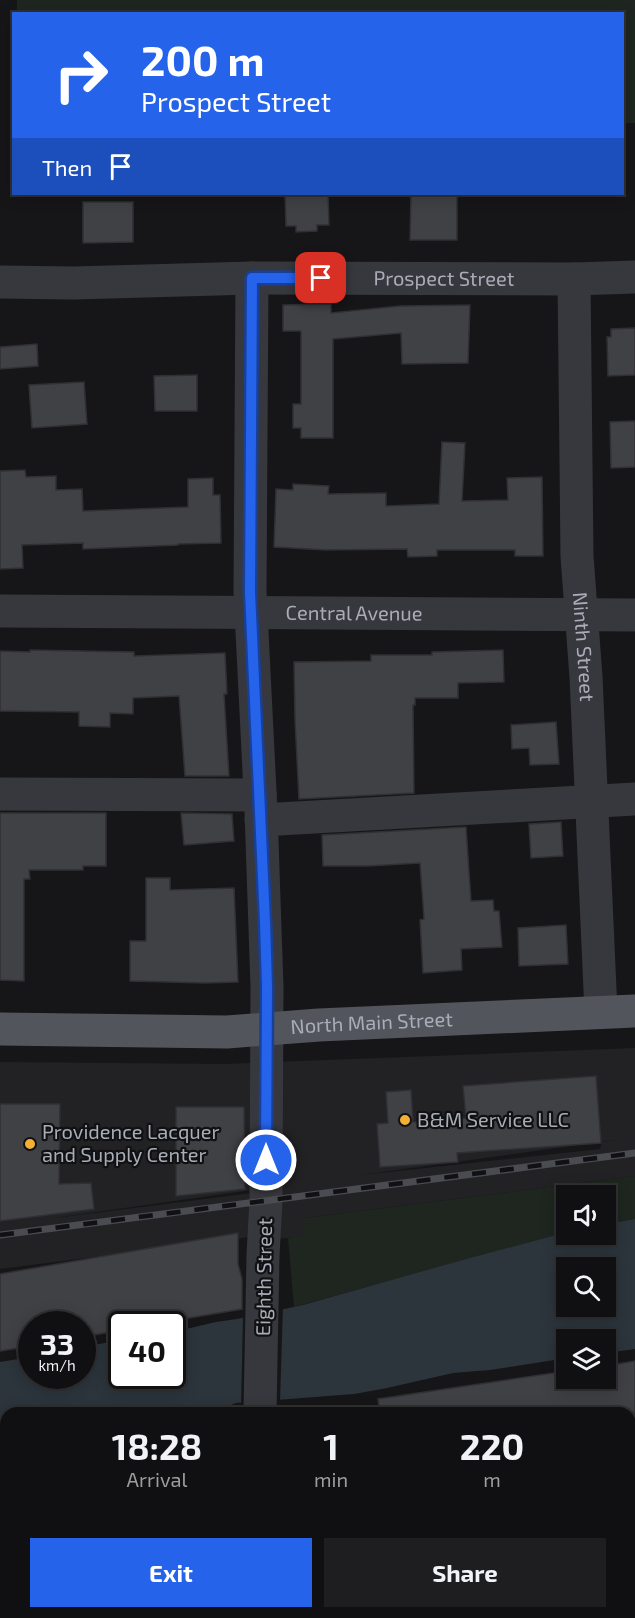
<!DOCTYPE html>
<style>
:root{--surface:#101012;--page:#1e1e20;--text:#f1f3f6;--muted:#9c9d9f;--line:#303032;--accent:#2563eb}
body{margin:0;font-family:"Exo 2",sans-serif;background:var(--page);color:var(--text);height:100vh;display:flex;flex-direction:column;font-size:22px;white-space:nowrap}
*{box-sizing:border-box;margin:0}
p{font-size:20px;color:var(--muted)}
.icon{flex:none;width:33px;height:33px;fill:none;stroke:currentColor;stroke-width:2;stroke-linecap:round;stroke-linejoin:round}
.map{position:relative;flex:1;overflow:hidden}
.drawer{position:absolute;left:0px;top:1407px;width:636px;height:212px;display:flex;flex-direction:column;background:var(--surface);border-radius:18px 18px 0 0;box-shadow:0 3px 15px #0003,0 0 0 2px var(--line)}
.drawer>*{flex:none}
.guide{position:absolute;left:12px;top:12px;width:612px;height:183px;border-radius:0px;box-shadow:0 3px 15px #0003,0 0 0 2px var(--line);background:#2563eb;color:#fff;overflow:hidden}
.tools{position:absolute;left:556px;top:1185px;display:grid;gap:12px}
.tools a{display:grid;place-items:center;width:60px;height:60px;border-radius:0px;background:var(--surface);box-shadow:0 3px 15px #0003,0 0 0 2px var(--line);font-size:30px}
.speed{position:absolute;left:18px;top:1311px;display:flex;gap:12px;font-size:30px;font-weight:700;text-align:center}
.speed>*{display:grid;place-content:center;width:78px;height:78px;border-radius:50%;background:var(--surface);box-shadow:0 3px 15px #0003,0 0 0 2px var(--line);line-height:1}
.speed small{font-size:15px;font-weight:400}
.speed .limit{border:3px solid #111;border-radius:9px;background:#fff;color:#111}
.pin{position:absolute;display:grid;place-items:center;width:51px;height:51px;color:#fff;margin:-26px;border-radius:12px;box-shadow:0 3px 9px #0006}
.me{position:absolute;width:66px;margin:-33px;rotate:0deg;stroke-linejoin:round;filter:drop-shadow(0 0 4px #0008)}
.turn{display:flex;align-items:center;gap:21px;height:126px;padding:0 30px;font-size:27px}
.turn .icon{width:78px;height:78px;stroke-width:2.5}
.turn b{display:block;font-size:42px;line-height:51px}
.then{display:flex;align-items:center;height:57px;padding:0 30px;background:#0003;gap:12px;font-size:22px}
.eta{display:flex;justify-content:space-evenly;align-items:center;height:102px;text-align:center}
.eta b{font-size:36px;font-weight:700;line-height:42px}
.primary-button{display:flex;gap:12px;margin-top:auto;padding:12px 30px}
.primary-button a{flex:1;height:69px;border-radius:0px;background:var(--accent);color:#fff;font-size:24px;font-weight:700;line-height:69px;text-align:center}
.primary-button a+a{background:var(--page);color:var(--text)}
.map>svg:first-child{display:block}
.built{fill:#222225;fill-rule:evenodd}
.green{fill:#1e261f}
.water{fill:#2c353c;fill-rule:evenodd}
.pier{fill:#161618}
.building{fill:#404145;stroke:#303034;stroke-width:1.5}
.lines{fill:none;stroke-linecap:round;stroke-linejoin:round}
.minor{stroke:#37383d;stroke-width:33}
.major{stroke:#53555c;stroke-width:33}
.rail-casing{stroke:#4a4c52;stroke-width:7}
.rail{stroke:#111113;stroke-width:4.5;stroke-dasharray:14;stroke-linecap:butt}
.route-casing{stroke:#184099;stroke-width:15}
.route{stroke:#2563eb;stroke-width:10}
.poi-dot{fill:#f2b134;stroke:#111113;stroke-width:2}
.labels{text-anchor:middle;stroke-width:4.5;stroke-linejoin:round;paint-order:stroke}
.street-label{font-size:20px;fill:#a8adb8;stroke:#111113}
.poi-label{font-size:20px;fill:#a8adb8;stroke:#111113;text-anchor:start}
</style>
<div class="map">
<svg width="635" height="1618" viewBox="0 0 635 1618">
<rect width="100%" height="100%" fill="#161618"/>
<path class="built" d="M635,1048V1176L305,1218V1236L259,1241L258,1236L0,1269V1062L225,1064ZM622,1139L602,1142L600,1149L361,1175ZM252,1190V1193L47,1219Z"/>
<g class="green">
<path d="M17,0H635V123H623L622,14H17Z"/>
<path d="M635,1176V1219L606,1224V1196H567V1232L294,1307L288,1238L304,1235L305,1218Z"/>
</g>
<path class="water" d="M635,1219V1349L606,1353V1340H567V1358L490,1370L453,1373L387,1388L354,1394L236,1403L226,1407L198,1413H6V1440L0,1441V1362L31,1357L32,1376H82L83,1347L121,1340L122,1376H172L173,1332L216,1322L237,1319L303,1305L452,1263L567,1232V1234H606V1224ZM567,1268H606V1306H567Z"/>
<path class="pier" d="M283,1306L280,1401L241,1406L243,1315Z"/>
<g class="building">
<path d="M328,194L329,225H317V231L296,232V226H286L285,195Z"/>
<path d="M411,194H457V240H410Z"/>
<path d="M83,202H133V242L83,243Z"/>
<path d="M331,304V313L400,306L470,305L468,363L402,364L401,333L333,339V438H301V428H293V404H301V331H283V305Z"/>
<path d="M635,328V375L608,376L607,337H611V329Z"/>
<path d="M37,344L38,366L0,369V347Z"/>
<path d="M197,375V411H155L154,376Z"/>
<path d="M84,382L87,424L32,428L29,385Z"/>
<path d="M635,421V467L611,468L610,422Z"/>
<path d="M442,442L465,443L462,501L508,500L507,478L542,477L543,556H515V550H437V556L408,557L407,549L326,550L274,547L276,489L293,490V484L329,486L328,494L386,493V506L439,504Z"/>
<path d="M25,470L26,477L56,476V490L82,489L83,511L188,507V479L213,478V495H220L221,543L178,544V545L83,549V543L22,545L23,568L0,569V471Z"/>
<path d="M30,650L134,652V656L225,653L227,694H224L229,776H185L179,696L133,698V714L110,713V727L79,726V712L0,711V651L30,652Z"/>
<path d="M503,650L504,682L458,683V698H415V705H413L414,793L299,799L295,721L294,662L371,661V655H432V652Z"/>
<path d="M556,722L559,764L530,765L529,748L512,749L511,725Z"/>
<path d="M0,813H106V866H83V870H29L30,879H24V981L0,980Z"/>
<path d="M181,813L232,814L234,841L184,845Z"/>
<path d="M561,822L563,856L531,858L529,824Z"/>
<path d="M466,827L471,901L493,900L494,911H499L502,947L461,949L462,970L423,973L420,920L424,919L420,863L368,866H323L322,835Z"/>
<path d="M146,878H170V890L234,888L238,982L205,983L130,981V941H146Z"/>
<path d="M566,925L568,964L519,966L518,928Z"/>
<path d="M596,1076L601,1143L457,1153L458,1162L380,1167L377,1124L388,1123L386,1092L411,1090L413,1122L466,1118L463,1086Z"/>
<path d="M0,1104H60L59,1184L91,1183L94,1209L0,1221Z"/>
<path d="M176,1107H244L245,1189L176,1196Z"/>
<path d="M238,1233V1264L242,1279V1309L153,1324H122V1330L82,1337V1324H32V1346L0,1351V1274Z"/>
<path d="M635,1361V1413H380L378,1399L567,1371V1378H606V1366Z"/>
</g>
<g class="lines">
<g class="minor">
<path d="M252,278L250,592L261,811L267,987L266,1201L263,1255L260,1413"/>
<path id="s1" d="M574,279L577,556L586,677L601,1012"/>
<path id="s2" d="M0,282L74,283L252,278L574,279L635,277"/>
<path id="s3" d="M0,611L635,615"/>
<path d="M0,794L260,795"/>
<path d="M261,820L635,799"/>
<path d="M265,1612V1618"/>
</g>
<path class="major" id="s4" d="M0,1029L227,1032L319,1025L635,1011"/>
<defs>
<path id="rail" d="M0,1235L635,1153"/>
</defs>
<use href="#rail" class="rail-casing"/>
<use href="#rail" class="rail"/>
</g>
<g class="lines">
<defs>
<path id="route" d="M266,1160L267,987L265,922L250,592L252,278H321"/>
</defs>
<use href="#route" class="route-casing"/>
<use href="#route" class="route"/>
</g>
<g class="poi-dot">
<circle cx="405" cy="1120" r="6"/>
<circle cx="30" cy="1144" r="6"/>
</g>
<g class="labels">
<g class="street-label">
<text dy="7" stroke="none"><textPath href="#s2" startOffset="444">Prospect Street</textPath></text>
<text dy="7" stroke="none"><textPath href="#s3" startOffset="354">Central Avenue</textPath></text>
<text dy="7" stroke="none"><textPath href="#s1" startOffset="368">Ninth Street</textPath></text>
<text dy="7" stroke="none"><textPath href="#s4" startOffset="372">North Main Street</textPath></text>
<text transform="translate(264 1277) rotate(-89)" y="7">Eighth Street</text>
</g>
<g class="poi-label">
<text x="417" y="1127">B&amp;M Service LLC</text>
<text x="42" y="1139">Providence Lacquer<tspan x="42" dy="23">and Supply Center</tspan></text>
</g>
</g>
</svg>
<div class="tools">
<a><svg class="icon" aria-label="sound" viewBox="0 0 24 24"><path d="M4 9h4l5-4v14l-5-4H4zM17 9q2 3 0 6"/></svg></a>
<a><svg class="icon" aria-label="search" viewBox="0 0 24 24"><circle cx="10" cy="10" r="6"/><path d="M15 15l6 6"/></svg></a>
<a><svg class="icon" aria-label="layers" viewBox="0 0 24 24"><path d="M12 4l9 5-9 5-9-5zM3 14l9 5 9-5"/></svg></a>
</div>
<div class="speed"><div>33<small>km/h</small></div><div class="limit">40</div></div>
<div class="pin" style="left:321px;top:278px;background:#d93025"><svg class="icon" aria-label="arrive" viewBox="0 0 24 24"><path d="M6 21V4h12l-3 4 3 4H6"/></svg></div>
<svg class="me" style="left:266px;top:1160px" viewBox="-20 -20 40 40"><circle r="17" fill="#2563eb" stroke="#fff" stroke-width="3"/><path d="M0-11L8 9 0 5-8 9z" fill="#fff"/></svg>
<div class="guide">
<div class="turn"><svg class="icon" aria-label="right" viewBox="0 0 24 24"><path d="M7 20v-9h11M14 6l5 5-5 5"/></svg><div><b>200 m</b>Prospect Street</div></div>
<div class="then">Then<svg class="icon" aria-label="arrive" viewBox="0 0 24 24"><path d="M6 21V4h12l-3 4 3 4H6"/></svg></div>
</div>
<section class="drawer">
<div class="eta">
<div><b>18:28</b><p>Arrival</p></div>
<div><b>1</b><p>min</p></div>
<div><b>220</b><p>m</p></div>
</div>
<div class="primary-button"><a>Exit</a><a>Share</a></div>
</section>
</div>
